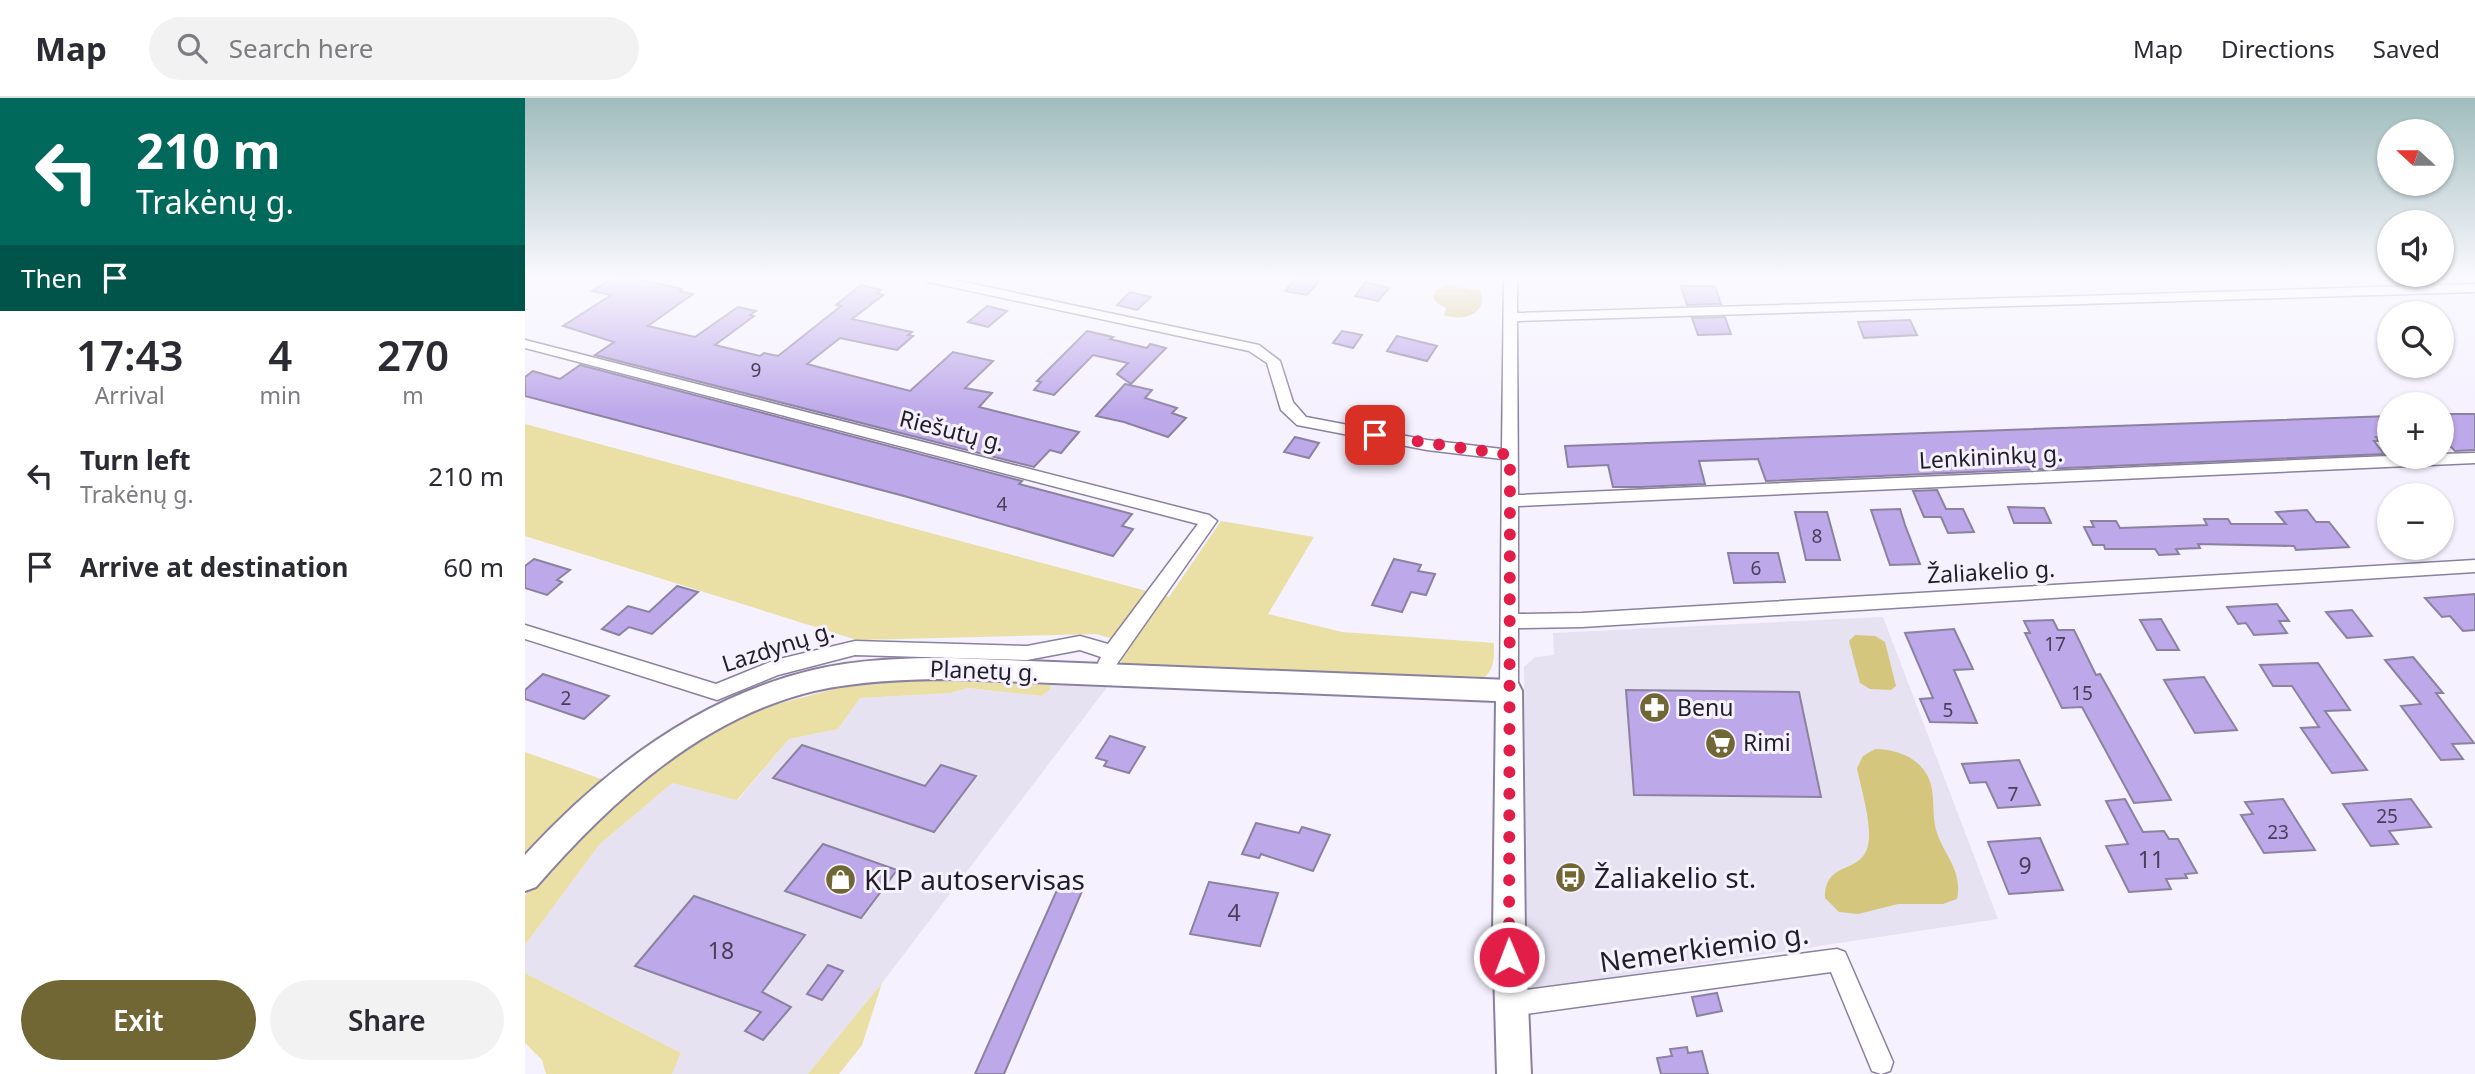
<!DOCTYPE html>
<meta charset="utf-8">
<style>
:root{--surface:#fff;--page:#f2f2f3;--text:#2b2b33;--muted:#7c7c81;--line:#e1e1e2;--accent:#716734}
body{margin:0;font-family:"Noto Sans",sans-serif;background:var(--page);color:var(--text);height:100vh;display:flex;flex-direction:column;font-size:26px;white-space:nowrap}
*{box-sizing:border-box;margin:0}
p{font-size:23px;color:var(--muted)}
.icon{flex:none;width:38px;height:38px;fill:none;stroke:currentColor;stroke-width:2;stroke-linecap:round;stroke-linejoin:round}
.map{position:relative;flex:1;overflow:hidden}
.details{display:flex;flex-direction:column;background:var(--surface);width:525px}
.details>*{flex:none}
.top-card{background:#00695c;color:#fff;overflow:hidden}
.needle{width:46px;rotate:291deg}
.buttons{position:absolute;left:1852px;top:21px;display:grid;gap:14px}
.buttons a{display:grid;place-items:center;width:77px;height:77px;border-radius:50%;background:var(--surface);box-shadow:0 2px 5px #0004;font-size:35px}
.pin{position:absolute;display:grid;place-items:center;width:60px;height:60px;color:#fff;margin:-30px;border-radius:14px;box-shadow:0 4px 10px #0006}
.me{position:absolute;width:77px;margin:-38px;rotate:359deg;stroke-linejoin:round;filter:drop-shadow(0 0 5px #0008)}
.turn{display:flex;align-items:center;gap:24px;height:147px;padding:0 21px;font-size:32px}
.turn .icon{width:91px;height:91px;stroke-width:2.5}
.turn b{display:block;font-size:49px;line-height:60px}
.then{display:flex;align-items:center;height:66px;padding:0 21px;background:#0003;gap:14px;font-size:26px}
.eta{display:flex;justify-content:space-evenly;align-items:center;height:119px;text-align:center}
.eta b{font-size:42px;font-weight:600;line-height:49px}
.button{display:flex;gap:14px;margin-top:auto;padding:14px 21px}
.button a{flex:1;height:80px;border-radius:42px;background:var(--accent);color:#fff;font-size:28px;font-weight:600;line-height:80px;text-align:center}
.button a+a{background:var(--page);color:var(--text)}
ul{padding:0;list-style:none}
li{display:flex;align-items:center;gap:21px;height:91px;padding:0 21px}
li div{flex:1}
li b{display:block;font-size:26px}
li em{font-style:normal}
header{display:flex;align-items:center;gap:42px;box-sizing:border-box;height:98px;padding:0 35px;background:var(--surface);border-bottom:2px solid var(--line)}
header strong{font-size:33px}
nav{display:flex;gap:38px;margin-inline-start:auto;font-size:24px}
.search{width:490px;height:63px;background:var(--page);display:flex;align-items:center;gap:18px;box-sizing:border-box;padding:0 24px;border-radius:38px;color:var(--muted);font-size:26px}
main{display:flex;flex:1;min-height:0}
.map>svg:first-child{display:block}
.built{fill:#e6e2f2}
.green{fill:#eadfa5}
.water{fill:#d4c77d}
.building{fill:#bda8ea;stroke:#8b82a0;stroke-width:2}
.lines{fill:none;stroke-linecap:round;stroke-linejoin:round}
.minor-casing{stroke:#8a819e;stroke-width:3}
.secondary-casing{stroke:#8a819e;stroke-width:4}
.minor{fill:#fff;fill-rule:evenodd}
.secondary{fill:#fff;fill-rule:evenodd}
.route{stroke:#e11d48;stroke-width:12;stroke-dasharray:0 21.6}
.labels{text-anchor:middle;stroke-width:6;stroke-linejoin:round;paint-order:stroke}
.number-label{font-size:19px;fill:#484059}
.street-label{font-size:23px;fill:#211e29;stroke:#f5f1ff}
.poi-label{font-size:23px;fill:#211e29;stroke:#f5f1ff;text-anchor:start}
.near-number-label{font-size:23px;fill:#484059}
.near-poi-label{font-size:28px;fill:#211e29;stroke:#f5f1ff;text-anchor:start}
.near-street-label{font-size:28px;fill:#211e29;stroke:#f5f1ff}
</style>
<header>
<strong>Map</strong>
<div class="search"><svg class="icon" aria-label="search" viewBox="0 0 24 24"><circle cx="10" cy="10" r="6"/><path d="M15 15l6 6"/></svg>Search here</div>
<nav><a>Map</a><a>Directions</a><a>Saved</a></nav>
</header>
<main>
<section class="details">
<div class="top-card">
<div class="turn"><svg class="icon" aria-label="left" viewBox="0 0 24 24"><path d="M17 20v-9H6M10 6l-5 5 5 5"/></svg><div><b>210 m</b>Trakėnų g.</div></div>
<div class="then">Then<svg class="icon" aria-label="arrive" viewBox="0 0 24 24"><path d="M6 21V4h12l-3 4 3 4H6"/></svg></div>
</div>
<div class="eta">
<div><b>17:43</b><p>Arrival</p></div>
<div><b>4</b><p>min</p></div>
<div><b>270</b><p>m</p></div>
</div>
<ul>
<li><svg class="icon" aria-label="left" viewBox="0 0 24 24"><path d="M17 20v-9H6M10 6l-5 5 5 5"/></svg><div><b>Turn left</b><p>Trakėnų g.</p></div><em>210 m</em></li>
<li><svg class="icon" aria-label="arrive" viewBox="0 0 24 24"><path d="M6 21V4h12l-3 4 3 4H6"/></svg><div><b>Arrive at destination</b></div><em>60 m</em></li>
</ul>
<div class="button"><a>Exit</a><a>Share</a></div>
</section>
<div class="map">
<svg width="1950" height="976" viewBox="0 0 1950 976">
<rect width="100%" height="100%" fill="#f5f1ff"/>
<g class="built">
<path d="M1358,519L1473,821L1003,892L999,569L1010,559L1029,557L1028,535Z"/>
<path d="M526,587L583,588L357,885L283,976H147L156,955L0,875V847L74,747L147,685L213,702L264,641L313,631L335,600L426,595L443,590L516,598L525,592Z"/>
</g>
<g class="green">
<path d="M0,326L644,499L696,423L789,439L743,516L817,534L969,545C969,562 970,573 954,583L599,569L587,541L572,536L332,542L0,438Z"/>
<path d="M388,582L526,587L525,592L516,598L443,590L426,595L335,600L313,631L264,641L212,702L147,685L74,747L0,847V797L51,734L135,664L234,611L313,590Z"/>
<path d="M0,654L79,682L0,762Z"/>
<path d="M0,875L156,955L147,976H21L17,962L0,945Z"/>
<path d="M357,885L337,947L314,976H283Z"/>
</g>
<g class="water">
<path d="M922,187L956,193C963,216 938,224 919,217L921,210L912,205L908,199L911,192Z"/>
<path d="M1330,537L1350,538L1360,544L1371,588L1366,592L1345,591L1335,585L1324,543Z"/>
<path d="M1350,651C1370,651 1395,659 1404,681C1411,697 1406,718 1412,735C1420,758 1438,774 1432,801L1418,806H1373L1333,816L1314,814L1300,800C1300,763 1333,776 1342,751C1349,731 1336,691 1332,670L1338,658Z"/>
</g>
<g class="building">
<path d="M88,180H108L157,191L154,193L168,196L123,228L170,239L213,209L231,213L225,217L229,218L190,247L235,258L239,255L253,258L316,208L311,207L336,187L356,192L352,195L358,197L327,221L387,234L383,237L388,238L372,252L315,240L282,266L385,293L428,254L468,263L440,290L467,295L454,309L554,334L536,355L525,352L509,369L70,257L89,244L38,228L86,197L67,193Z"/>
<path d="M771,180H797L782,197L760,193Z"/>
<path d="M841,184L864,190L853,203L830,198Z"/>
<path d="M1156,188H1190L1196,206L1162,207Z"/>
<path d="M605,194L626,199L612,212L592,207Z"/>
<path d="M462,208L482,213L463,229L443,224Z"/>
<path d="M1200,219L1206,236L1173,237L1167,220Z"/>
<path d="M1385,222L1392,237L1339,240L1333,224Z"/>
<path d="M562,233L588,239L585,241L622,250L625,246L641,250L606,286L592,276L603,265L568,257L529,297L509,292L516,284L512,283Z"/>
<path d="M817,233L837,237L828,250L808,245Z"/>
<path d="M872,238L912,248L902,263L862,253Z"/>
<path d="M55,267L497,383L494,386L607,416L597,428L608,431L588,458L379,398L0,298V279L8,273L35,281Z"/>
<path d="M600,286L627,292L620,300L652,310L647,315L661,320L643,339L599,324L571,318Z"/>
<path d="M1916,316H1950V352L1930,353L1916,339Z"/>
<path d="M1864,318V339H1851L1854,343H1849L1859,356L1241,383L1233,361L1174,363L1180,386L1116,389H1088L1083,367L1043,369L1040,348Z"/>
<path d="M770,339L794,345L784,360L759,354Z"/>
<path d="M1412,392L1421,411H1438L1449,434L1423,435L1416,419H1399L1388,393Z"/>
<path d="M1483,409L1519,410L1526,425H1489Z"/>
<path d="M1375,411L1380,427L1395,466L1365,467L1346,412Z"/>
<path d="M1782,412L1791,424H1804L1824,449L1771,452L1769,448L1673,446L1675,450L1651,451L1654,456L1634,457L1630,451H1580L1579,447H1568L1559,429H1569L1566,423H1591L1595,430L1682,427L1679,421H1703L1706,426H1761L1751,414Z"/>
<path d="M1270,414H1302L1315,462H1281Z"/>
<path d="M1203,455H1253L1260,484L1209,485Z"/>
<path d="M9,461L45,472L32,482L37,484L22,497L0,490V468Z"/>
<path d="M869,461L896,467L893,473L910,476L901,497L886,494L877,514L847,507Z"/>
<path d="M152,488L173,494L127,536L104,529L94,537L77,531L103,508L124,514Z"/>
<path d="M1950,496V532L1938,533L1925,518L1917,519L1900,500Z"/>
<path d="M1752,506L1764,523H1754L1762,535L1729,537L1721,525L1713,526L1702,509Z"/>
<path d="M1827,512L1847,538L1822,540L1801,514Z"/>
<path d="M1636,521L1654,552H1632L1615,522Z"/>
<path d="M1528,522L1533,532H1549L1571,577L1575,576L1646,702L1609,705L1557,609L1537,610L1500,535H1505L1499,523Z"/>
<path d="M1429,531L1448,571L1429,572L1452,625L1405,624L1395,601L1408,600L1380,535Z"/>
<path d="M1888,559L1918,595H1911L1949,645L1927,646L1938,661L1916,662L1876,608L1896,606L1860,562Z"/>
<path d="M1793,565L1825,612L1800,613L1842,672L1807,675L1776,630L1794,629L1767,588H1748L1735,567Z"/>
<path d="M18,576L84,598L59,621L0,601V592Z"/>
<path d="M1679,579L1690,597L1712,632L1670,635L1639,582Z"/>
<path d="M1101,592L1274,594L1296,699L1109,697Z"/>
<path d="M585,638L620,649L604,675L579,668L582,663L571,660Z"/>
<path d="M277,647L400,688L416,667L451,678L409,734L248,680Z"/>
<path d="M1494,662L1515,707L1473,710L1461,684L1445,685L1437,666Z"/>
<path d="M1600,701L1618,734L1639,733L1644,741H1653L1672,775L1660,776L1662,780L1641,781L1646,791L1604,794L1581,748L1603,746L1581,703Z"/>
<path d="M1758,701L1790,752L1739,755L1716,717L1728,716L1720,704Z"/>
<path d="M1886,701L1906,729L1864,733L1873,746L1846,748L1818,706Z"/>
<path d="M731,725L774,735L777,729L805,737L788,773L736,756L734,760L717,756Z"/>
<path d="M1515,740L1538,792L1484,796L1463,744Z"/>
<path d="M298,746L372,772L336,820L260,793Z"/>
<path d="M536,783L560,786L479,976H450Z"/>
<path d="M684,784L753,795L735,848L665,836Z"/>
<path d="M169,798L280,837L237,894L266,909L238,942L220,933L236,914L110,868Z"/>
<path d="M303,867L318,873L297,902L282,896Z"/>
<path d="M1192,895L1197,913L1172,918L1167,899Z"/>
<path d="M1162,949L1163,955L1177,953L1183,976H1136L1132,960L1147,958L1145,951Z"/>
</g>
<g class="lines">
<defs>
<g id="minor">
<path d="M397,180H420L734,247L755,263L768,304L781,319L902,342L977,351L979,180H992V215L1950,186V194L992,223L993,397L1864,358L1916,359V356L1950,355V365L993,408V516L1057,515L1950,462V474L1057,529L993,530V593L991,598L984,601L977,598L975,593L977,361L902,352L772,327L756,312L742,265L724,253L404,184Z"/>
<path d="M0,242L684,417L692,423L589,570L582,572L575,570L573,565L576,559L555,552L502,562L330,557L253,577L192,602L0,541V527L191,586L250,562L330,543L502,548L555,538L583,546L673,426L0,250Z"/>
<path d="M1312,851L1320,854L1368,964L1365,973L1356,976L1347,973L1306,874L986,918L978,914L974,906L978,898L986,894Z"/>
</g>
<path id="secondary" d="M427,560L984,582L993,585L997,593L1000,836L1006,976H972L968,836L971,603L427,581C381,581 334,583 289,593C176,620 85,704 11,789L0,793V757C78,672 174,599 288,572C334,561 380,560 427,560Z"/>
</defs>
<use href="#minor" class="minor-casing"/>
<use href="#secondary" class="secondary-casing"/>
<use href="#minor" class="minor"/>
<use href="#secondary" class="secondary"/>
</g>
<linearGradient id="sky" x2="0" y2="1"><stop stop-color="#a0bcbd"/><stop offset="0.57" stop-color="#faf9ff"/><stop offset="1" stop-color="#faf9ff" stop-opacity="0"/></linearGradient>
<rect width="1950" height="316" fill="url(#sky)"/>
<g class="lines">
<path class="route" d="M850,337L985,357L984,859"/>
</g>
<defs>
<symbol id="pharmacy-disc" viewBox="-11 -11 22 22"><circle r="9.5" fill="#716734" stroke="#f5f1ff"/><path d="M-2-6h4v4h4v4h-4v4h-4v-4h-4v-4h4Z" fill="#fff"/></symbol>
<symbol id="supermarket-disc" viewBox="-11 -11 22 22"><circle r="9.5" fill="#716734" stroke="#f5f1ff"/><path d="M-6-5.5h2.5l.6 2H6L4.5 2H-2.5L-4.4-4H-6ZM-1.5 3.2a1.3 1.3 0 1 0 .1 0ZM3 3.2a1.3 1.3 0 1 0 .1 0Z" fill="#fff"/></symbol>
<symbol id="bus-disc" viewBox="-11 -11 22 22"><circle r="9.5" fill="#716734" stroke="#f5f1ff"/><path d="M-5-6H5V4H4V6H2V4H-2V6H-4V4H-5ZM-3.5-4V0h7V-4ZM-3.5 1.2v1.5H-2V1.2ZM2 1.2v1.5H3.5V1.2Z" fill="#fff"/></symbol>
<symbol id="shop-disc" viewBox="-11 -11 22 22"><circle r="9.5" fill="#716734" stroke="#f5f1ff"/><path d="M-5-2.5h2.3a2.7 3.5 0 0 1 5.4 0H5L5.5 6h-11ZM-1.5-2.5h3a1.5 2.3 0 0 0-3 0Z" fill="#fff"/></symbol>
</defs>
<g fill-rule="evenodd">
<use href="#pharmacy-disc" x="1112" y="592" width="35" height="35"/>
<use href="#supermarket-disc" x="1178" y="628" width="35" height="35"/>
<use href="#bus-disc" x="1028" y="762" width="35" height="35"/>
<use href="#shop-disc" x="298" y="764" width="35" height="35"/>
</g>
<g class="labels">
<g class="number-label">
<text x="231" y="279">9</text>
<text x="477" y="413">4</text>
<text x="1292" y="445">8</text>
<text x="1231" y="477">6</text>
<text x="1530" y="553">17</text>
<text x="1557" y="602">15</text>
<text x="41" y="607">2</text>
<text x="1423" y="619">5</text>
<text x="1488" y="703">7</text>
<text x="1862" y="725">25</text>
<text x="1753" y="741">23</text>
</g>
<g class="street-label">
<text transform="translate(427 333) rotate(14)" y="8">Riešutų g.</text>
<text transform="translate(1466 359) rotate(-3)" y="8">Lenkininkų g.</text>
<text transform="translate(1466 474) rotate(-3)" y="8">Žaliakelio g.</text>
<text transform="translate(253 549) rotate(-18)" y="8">Lazdynų g.</text>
<text transform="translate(459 573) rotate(2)" y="8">Planetų g.</text>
</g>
<g class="poi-label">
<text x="1152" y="618">Benu</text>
<text x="1218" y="653">Rimi</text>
</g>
<g class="near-number-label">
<text x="1626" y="770">11</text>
<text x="1500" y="776">9</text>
<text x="709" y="823">4</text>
<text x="196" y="861">18</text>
</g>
<g class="near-poi-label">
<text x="1069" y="790">Žaliakelio st.</text>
<text x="339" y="792">KLP autoservisas</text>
</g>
<g class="near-street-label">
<text transform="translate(1179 850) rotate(-8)" y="10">Nemerkiemio g.</text>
</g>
</g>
</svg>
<div class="buttons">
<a><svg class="needle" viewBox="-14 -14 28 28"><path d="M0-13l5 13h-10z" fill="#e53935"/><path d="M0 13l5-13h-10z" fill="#7c7c81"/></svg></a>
<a><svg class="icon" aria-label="sound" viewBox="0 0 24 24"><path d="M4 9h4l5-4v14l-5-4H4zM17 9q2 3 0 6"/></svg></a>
<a><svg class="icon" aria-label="search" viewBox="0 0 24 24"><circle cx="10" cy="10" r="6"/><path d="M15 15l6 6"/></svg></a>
<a>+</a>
<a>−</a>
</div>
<div class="pin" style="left:850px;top:337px;background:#d93025"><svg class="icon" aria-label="arrive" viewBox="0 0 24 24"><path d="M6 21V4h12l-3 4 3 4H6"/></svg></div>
<svg class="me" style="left:984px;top:859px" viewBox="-20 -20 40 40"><circle r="17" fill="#e11d48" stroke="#fff" stroke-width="3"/><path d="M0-11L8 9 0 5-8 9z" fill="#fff"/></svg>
</div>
</main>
